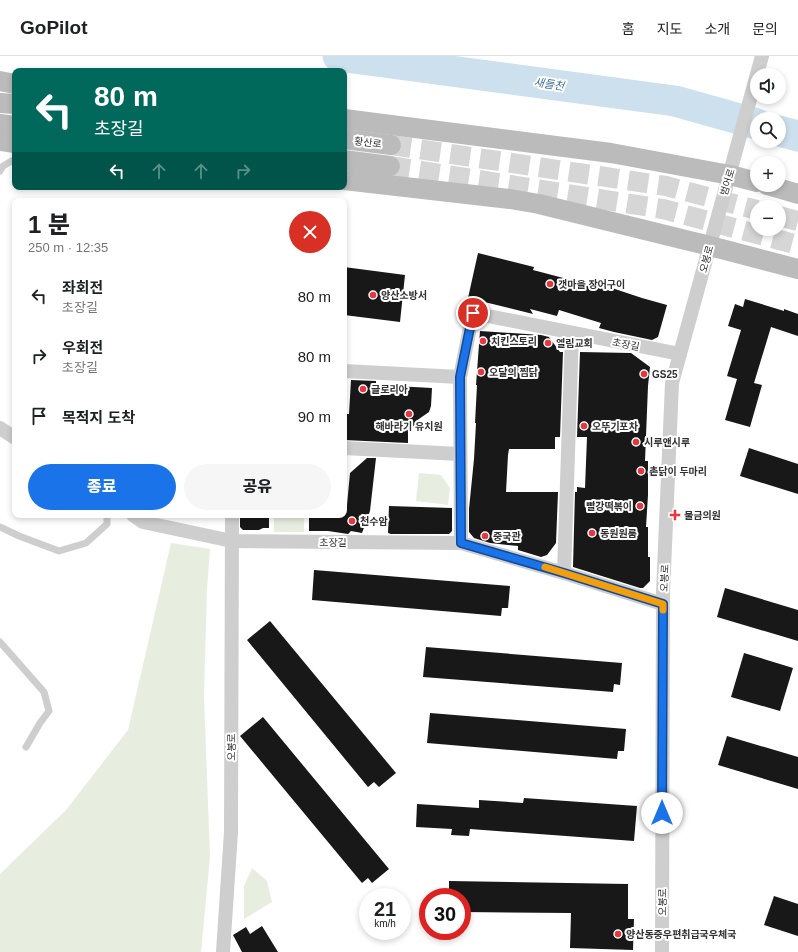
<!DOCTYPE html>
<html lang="ko">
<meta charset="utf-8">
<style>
:root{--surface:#fff;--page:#f6f6f6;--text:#202124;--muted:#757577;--line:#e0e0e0;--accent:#1a73e8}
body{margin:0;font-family:Helvetica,"Noto Sans KR",sans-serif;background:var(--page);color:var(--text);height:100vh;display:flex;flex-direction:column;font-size:15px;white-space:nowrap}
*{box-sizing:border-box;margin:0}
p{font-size:13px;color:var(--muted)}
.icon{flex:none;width:22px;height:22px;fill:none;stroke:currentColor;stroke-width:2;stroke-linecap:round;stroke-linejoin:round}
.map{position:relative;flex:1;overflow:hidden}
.sheet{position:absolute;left:12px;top:142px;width:335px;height:320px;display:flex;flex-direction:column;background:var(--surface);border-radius:8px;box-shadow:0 2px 6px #0003}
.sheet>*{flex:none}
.top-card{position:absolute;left:12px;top:12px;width:335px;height:122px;border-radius:8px;box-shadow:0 2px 6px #0003;background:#00695c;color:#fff;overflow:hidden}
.controls{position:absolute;left:750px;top:12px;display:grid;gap:8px}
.controls a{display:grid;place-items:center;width:36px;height:36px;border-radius:50%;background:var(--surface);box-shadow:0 2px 6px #0003;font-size:20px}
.speed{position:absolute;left:359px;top:832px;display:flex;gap:8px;font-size:20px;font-weight:700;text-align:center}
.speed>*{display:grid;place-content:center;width:52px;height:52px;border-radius:50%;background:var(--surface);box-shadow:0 2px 6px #0003;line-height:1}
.speed small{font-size:10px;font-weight:400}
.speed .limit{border:6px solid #d22;background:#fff;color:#111}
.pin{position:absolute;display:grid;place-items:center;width:34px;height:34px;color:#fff;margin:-17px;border:2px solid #fff;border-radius:50%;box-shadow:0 1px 4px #0007}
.me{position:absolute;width:44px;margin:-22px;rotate:0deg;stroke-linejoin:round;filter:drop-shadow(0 0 3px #0008)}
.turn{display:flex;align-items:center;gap:14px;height:84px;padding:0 16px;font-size:18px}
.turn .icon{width:52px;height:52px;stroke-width:2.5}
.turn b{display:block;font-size:28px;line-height:34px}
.lanes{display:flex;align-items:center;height:38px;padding:0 16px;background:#0003;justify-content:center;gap:20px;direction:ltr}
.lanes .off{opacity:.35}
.round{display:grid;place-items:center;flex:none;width:42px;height:42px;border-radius:21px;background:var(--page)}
.headline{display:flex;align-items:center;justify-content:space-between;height:68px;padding:0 16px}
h1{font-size:24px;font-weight:800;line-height:30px}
.action{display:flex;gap:8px;margin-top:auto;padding:8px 16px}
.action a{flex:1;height:46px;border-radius:24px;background:var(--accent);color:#fff;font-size:16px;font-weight:800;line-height:46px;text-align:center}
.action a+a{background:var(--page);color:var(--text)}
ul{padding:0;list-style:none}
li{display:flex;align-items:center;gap:12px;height:60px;padding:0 16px}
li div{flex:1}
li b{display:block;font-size:15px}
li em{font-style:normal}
header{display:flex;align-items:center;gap:24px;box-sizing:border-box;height:56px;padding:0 20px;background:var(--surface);border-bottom:1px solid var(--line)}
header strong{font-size:19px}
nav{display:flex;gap:22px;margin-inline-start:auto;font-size:14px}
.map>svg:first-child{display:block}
.green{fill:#e7eee0}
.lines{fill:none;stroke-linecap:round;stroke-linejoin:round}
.river{stroke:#cde0ed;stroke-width:31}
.building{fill:#181818}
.secondary-tunnel{stroke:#d6d6d6;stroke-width:20;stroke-dasharray:20 10;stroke-linecap:butt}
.lane{stroke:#cecece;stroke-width:7}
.street{stroke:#cecece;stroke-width:14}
.secondary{stroke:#bbb;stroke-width:20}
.route-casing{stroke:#114b97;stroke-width:10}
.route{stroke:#1a73e8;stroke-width:7}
.slow{stroke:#f59e0b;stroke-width:7}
.poi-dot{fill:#e6363e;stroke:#fff;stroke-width:1.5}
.labels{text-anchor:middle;stroke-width:4;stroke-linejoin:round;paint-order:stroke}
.street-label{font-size:10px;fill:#313131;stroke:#fff}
.poi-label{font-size:10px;font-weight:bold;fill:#313131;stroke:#fff;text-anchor:start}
.water-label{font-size:11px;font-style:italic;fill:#3e7195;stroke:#fff}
</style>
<header>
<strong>GoPilot</strong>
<nav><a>홈</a><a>지도</a><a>소개</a><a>문의</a></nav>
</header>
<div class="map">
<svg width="798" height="896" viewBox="0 0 798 896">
<rect width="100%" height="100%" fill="#fff"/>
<g class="green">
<path d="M419,417L441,419L450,432L448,449L416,445Z"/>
<rect x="274" y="459" width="30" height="17"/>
<path d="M171,487L210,493L207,533L204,640L210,801L201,896H0V818L66,754L128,674Z"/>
<path d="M252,812L267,825L272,846L244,863V830Z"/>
</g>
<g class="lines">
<g class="river">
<path d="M338,0L675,45L757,68"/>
<path d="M779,75L798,80"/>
</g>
</g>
<g class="building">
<path d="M478,197L534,211L533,214L571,224V223L611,235L612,232L642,242L667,249L658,281L652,284L614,276L599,272L601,267L559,254L557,260L530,253L533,258L468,242Z"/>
<path d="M344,211L405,219L400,266L344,259Z"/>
<path d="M745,243L784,255V253L798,258V280L771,271L754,327L762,329L750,371L725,364L737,323L727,320L741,274L728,270L735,248L743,251Z"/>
<path d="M480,275L541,279L549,281L560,296H563L560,381H555V393H509L508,399L506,436H558L556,487L547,499L541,501L518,494V490L490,487L474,482L469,476V453L474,403L476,367H475L477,329H476Z"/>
<path d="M580,296L631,297L650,311L648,330L645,405H648V439L646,471H648V501H650V525L643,532H640L573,511L575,436H577V431L585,432L587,381H577Z"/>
<path d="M351,324L376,325V329L432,332L431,350L429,356L416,365V368L408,375V387L344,384V358H349Z"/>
<path d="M749,392L798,408V438L740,420Z"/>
<path d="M367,402H376L370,455L362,477L351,475L348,478L328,475H309V459H344L345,448L347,449L350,417Z"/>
<path d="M389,450L452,452V475L449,478H391L388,477Z"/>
<path d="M240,459H269V472H263L259,474H243L240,471Z"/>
<path d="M314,514L510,530L508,552H502L501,560L312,544Z"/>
<path d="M725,532L798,554V585L717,561Z"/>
<path d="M270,565L396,717L379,731L374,726L368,731L247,584Z"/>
<path d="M426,591L622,607L620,629L614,628L613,636L423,621Z"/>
<path d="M744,597L793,612L780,655L731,641Z"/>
<path d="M430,657L626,673L624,695H618L617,703L427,687Z"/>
<path d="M263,661L389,813L372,827L368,822L362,827L240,680Z"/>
<path d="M727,680L798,701V733L718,709Z"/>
<path d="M524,742L637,750L634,785L470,773L469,780L451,779L452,773L416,771L417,748L479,752V744L523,747Z"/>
<path d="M449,825L628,828V863H634L633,894L570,892L571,857L462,856V841H449Z"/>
<path d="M774,840L798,848V880L764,869Z"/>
<path d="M262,870L278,896H242L233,879L246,871L250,878Z"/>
</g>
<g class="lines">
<g class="secondary-tunnel">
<path d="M391,89L666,130L757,154"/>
<path d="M390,110L663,153L798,189"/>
<path d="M779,160L798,165"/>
</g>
<g class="lane">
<path d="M0,115L3,110L15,103"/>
<path d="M0,471L19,480L59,495L86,487L107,468V459"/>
<path d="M0,586L44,636L49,655L40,667L26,691"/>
</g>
<g class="street">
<path d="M344,315L460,321"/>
<path d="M0,372L15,382"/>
<path d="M344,392L460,398"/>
<path d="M133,459L143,466L232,485L461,487L564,517L663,548"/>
<path d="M461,487L460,321L473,257L680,298"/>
<path d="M564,517L572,277"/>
<path d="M223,896L231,776L232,459"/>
<path d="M662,896L663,537L672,327L762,0"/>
</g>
<g class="secondary">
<path d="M0,25L15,28"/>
<path d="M0,47L15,48"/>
<path d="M344,63L611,97L730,119L757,126"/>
<path d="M0,68L15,70"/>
<path d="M344,83L391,89"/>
<path d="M0,85L15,87"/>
<path d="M344,104L390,110"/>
<path d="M344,124L510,143L539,148L710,190L798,213"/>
<path d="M767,129L798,138"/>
</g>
</g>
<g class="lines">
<defs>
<path id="route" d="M473,257L460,321L461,487L564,517L663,548L662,757"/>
</defs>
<use href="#route" class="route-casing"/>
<use href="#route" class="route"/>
<path class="slow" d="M545,511L663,548V554"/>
</g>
<g class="poi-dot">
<circle cx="550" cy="228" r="4"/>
<circle cx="373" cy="239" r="4"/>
<circle cx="483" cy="285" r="4"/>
<circle cx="548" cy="287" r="4"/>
<circle cx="481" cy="316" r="4"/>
<circle cx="644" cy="318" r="4"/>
<circle cx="363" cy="333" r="4"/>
<circle cx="409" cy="358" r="4"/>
<circle cx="584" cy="370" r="4"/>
<circle cx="636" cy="386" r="4"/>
<circle cx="641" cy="415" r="4"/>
<circle cx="640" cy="450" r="4"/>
<path d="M673 453h4v4h4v4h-4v4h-4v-4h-4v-4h4z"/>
<circle cx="352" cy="465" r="4"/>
<circle cx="592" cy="477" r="4"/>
<circle cx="485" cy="480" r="4"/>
<circle cx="618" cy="878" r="4"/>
</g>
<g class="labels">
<g class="street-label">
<text transform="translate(368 86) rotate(7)" y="4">황산로</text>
<text transform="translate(727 126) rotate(-73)" y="4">범어로</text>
<text transform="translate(706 203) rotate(-75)" y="4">오봉로</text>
<text transform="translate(626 288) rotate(11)" y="4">초장길</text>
<text x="333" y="490">초장길</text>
<text transform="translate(664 522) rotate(-88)" y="4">오봉로</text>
<text transform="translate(231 691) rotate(-90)" y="4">오봉로</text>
<text transform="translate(662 846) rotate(-90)" y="4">오봉로</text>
</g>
<g class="poi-label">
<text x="558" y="232">갯마을 장어구이</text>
<text x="381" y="243">양산소방서</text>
<text x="491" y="289">치킨스토리</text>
<text x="556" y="291">엘림교회</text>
<text x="489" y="320">오달의 찜닭</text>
<text x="652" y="322">GS25</text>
<text x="371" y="337">글로리아</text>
<text x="409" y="374" text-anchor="middle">해바라기 유치원</text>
<text x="592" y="374">오뚜기포차</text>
<text x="644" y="390">시루앤시루</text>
<text x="649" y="419">촌닭이 두마리</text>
<text x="632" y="454" text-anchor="end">빨강떡볶이</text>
<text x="684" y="463">물금의원</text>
<text x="360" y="469">천수암</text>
<text x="600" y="481">동원원룸</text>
<text x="493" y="484">중국관</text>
<text x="626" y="882">양산동중우편취급국우체국</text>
</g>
<g class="water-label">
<text transform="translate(549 28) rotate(8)" y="4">새들천</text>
</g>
</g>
</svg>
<div class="controls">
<a><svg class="icon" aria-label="sound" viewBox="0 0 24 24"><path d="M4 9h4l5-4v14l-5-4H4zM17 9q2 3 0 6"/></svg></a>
<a><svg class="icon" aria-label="search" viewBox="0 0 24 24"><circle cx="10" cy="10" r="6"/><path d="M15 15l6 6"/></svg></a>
<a>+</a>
<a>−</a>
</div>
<div class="speed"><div>21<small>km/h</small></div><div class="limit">30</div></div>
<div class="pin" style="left:473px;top:257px;background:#d93025"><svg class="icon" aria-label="arrive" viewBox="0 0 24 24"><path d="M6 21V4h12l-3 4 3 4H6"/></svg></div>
<svg class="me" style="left:662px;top:757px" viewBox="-20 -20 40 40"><circle r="19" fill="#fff"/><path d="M0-13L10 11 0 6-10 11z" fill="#1a73e8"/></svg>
<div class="top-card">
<div class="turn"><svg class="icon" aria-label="left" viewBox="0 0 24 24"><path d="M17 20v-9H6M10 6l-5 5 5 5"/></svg><div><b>80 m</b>초장길</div></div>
<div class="lanes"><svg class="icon" aria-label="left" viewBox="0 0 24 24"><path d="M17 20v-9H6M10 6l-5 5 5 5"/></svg><svg class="icon off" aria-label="ahead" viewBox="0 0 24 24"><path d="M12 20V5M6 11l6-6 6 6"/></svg><svg class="icon off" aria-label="ahead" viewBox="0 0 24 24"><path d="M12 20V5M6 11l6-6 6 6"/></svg><svg class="icon off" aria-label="right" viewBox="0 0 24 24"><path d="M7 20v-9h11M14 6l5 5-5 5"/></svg></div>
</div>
<section class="sheet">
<div class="headline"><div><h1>1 분</h1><p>250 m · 12:35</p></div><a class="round" style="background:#d93025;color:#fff"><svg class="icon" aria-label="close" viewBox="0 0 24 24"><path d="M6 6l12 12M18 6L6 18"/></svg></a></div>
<ul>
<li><svg class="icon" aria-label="left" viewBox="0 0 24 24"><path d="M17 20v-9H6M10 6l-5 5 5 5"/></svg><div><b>좌회전</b><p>초장길</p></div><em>80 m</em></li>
<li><svg class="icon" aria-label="right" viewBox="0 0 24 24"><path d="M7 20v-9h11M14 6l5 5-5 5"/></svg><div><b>우회전</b><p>초장길</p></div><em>80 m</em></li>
<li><svg class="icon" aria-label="arrive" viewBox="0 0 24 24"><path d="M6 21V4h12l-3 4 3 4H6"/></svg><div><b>목적지 도착</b></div><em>90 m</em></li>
</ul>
<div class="action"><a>종료</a><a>공유</a></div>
</section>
</div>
